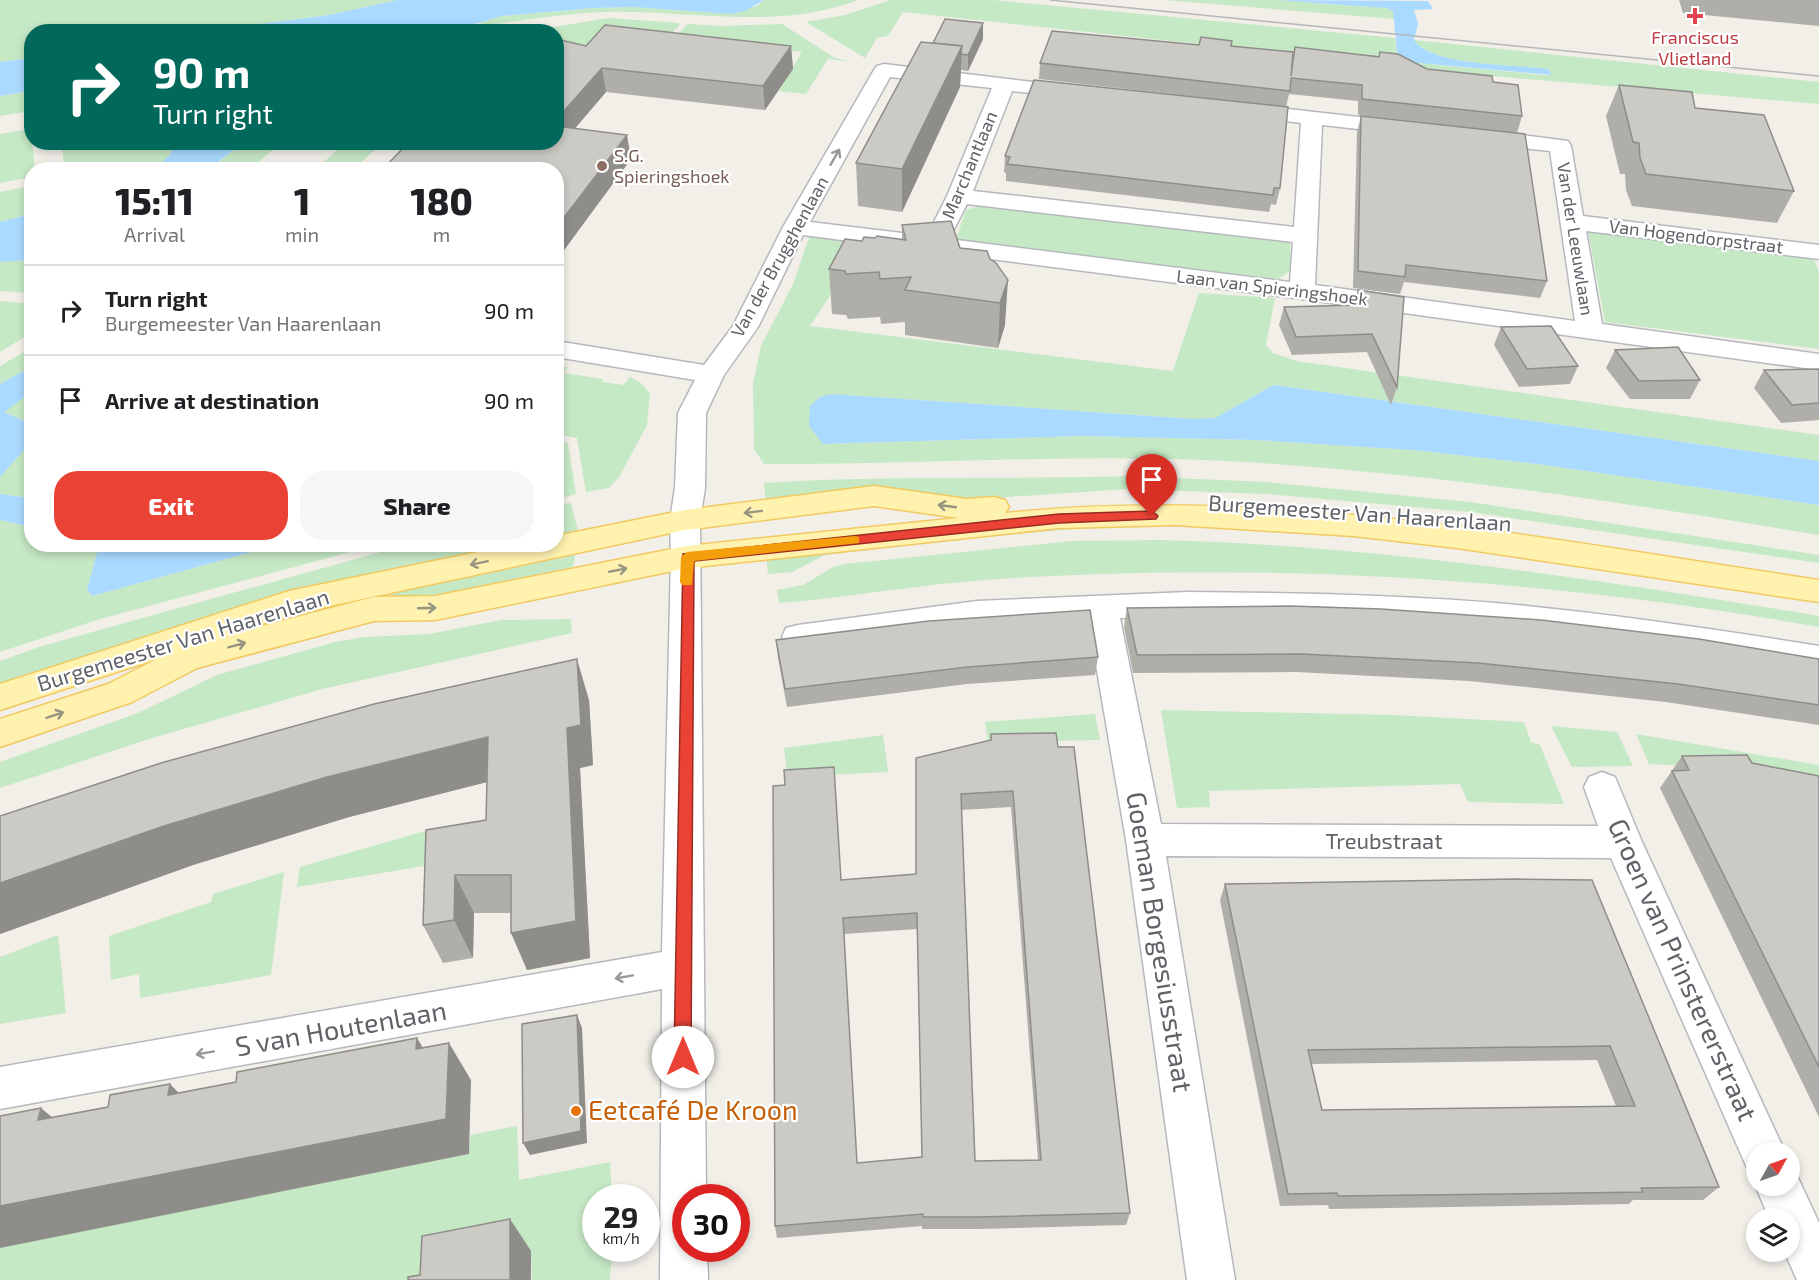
<!DOCTYPE html>
<meta charset="utf-8">
<style>
:root{--surface:#fff;--page:#f6f6f6;--text:#202124;--muted:#757577;--line:#e0e0e0;--accent:#ea4335}
body{margin:0;font-family:"Exo 2",sans-serif;background:var(--page);color:var(--text);height:100vh;display:flex;flex-direction:column;font-size:22px;white-space:nowrap}
*{box-sizing:border-box;margin:0}
p{font-size:20px;color:var(--muted)}
.icon{flex:none;width:33px;height:33px;fill:none;stroke:currentColor;stroke-width:2;stroke-linecap:round;stroke-linejoin:round}
.map{position:relative;flex:1;overflow:hidden}
.panel{position:absolute;left:24px;top:162px;width:540px;height:390px;display:flex;flex-direction:column;background:var(--surface);border-radius:24px;box-shadow:0 3px 9px #0003}
.panel>*{flex:none}
.hud{position:absolute;left:24px;top:24px;width:540px;height:126px;border-radius:24px;box-shadow:0 3px 9px #0003;background:#00695c;color:#fff;overflow:hidden}
.needle{width:39px;rotate:50deg}
.buttons{position:absolute;left:1746px;top:1142px;display:grid;gap:12px}
.buttons a{display:grid;place-items:center;width:54px;height:54px;border-radius:50%;background:var(--surface);box-shadow:0 3px 9px #0003;font-size:30px}
.speed{position:absolute;left:582px;top:1184px;display:flex;gap:12px;font-size:30px;font-weight:700;text-align:center}
.speed>*{display:grid;place-content:center;width:78px;height:78px;border-radius:50%;background:var(--surface);box-shadow:0 3px 9px #0003;line-height:1}
.speed small{font-size:15px;font-weight:400}
.speed .limit{border:9px solid #d22;background:#fff;color:#111}
.pin{position:absolute;display:grid;place-items:center;width:51px;height:51px;color:#fff;margin:-62px -26px;border-radius:50% 50% 50% 0;rotate:-45deg;box-shadow:0 0 6px #0007}
.pin .icon{rotate:45deg}
.me{position:absolute;width:66px;margin:-33px;rotate:0deg;stroke-linejoin:round;filter:drop-shadow(0 0 4px #0008)}
.turn{display:flex;align-items:center;gap:21px;height:126px;padding:0 30px;font-size:27px}
.turn .icon{width:78px;height:78px;stroke-width:2.5}
.turn b{display:block;font-size:42px;line-height:51px}
.eta{display:flex;justify-content:space-evenly;align-items:center;height:102px;text-align:center}
.eta b{font-size:36px;font-weight:800;line-height:42px}
.action{display:flex;gap:12px;margin-top:auto;padding:12px 30px}
.action a{flex:1;height:69px;border-radius:24px;background:var(--accent);color:#fff;font-size:24px;font-weight:800;line-height:69px;text-align:center}
.action a+a{background:var(--page);color:var(--text)}
ul{padding:0;list-style:none}
li{display:flex;align-items:center;gap:18px;height:90px;padding:0 30px;border-top:2px solid var(--line)}
li div{flex:1}
li b{display:block;font-size:22px}
li em{font-style:normal}
.map>svg:first-child{display:block}
.green{fill:#c5e8c5}
.water{fill:#aadaff}
.lines{fill:none;stroke-linecap:round;stroke-linejoin:round}
.minor-casing{stroke:#b5b8bc;stroke-width:3}
.major-casing{stroke:#f2c960;stroke-width:3}
.minor{fill:#fff;fill-rule:evenodd}
.major{fill:#fff2af;fill-rule:evenodd}
.tram{stroke:#b6b7b8;stroke-width:1.5}
.wall{fill:#afaea9;fill-rule:evenodd}
.shaded-wall{fill:#8f8d8a}
.building{fill:#cccac5;stroke:#8f8d8a;stroke-width:1.5;fill-rule:evenodd}
.oneway{stroke:#979a9d}
.oneway2{stroke:#979581}
.route{fill:#ea4335;stroke:#982c22;stroke-width:1.5}
.slow{fill:#f59e0b}
.health-dot{fill:#e0444e;stroke:#fff;stroke-width:2}
.education-dot{fill:#8d6e63;stroke:#fff;stroke-width:2}
.food-dot{fill:#e8710a;stroke:#fff;stroke-width:2}
.labels{text-anchor:middle;stroke-width:4.5;stroke-linejoin:round;paint-order:stroke}
.far-health-label{font-size:18px;fill:#be3a42;stroke:#fff}
.far-education-label{font-size:18px;fill:#785e54;stroke:#fff;text-anchor:start}
.far-street-label{font-size:18px;fill:#5f6368;stroke:#fff}
.street-label{font-size:22px;fill:#5f6368;stroke:#fff}
.near-street-label{font-size:27px;fill:#5f6368;stroke:#fff}
.near-food-label{font-size:27px;fill:#c56008;stroke:#fff;text-anchor:start}
</style>
<div class="map">
<svg width="1819" height="1280" viewBox="0 0 1819 1280">
<rect width="100%" height="100%" fill="#f1efe8"/>
<g class="green">
<path d="M0,0H397L329,15L205,31L32,32L31,58L0,62Z"/>
<path d="M764,0H858C777,31 690,10 606,12C567,13 527,20 487,25L479,23L501,16L593,8L633,7L732,14L757,6Z"/>
<path d="M891,0H993L1395,38L1398,61L1543,75H1551L1548,69C1516,64 1432,67 1414,40L1819,82V104L1492,76L903,12L888,36L877,38L865,58L806,22L845,15Z"/>
<path d="M1165,0H1276L1386,8L1393,11L1395,19Z"/>
<path d="M609,18L679,23V26L668,37L557,61L556,32H522Z"/>
<path d="M688,24L721,26L782,24L835,58L852,62L828,59L806,94L779,91L802,52L674,38Z"/>
<path d="M31,91V111L0,116V96Z"/>
<path d="M31,129L35,169L32,170L31,177L0,183V134Z"/>
<path d="M62,143H176L170,155L154,170L64,169Z"/>
<path d="M243,143H281L250,169L209,170Z"/>
<path d="M345,143H382L354,169H316Z"/>
<path d="M31,186V214L0,222V192Z"/>
<path d="M980,206L1290,243V271L1278,279L956,239L966,210Z"/>
<path d="M1588,231L1814,259L1819,272V349L1605,322Z"/>
<path d="M810,235L871,245L841,279L810,326L1173,371L1199,293L1275,298L1266,345L1273,353L1296,361L1819,435V461L1274,385L1215,418L1194,419L832,394L823,444L1082,436L1256,440L1413,450L1545,465L1819,505V535C1623,502 1426,472 1227,461C1073,453 919,465 764,464L754,449L753,383L761,346L793,284Z"/>
<path d="M31,260V293L0,291V262Z"/>
<path d="M0,301L32,304L31,333L0,352Z"/>
<path d="M31,348V367L0,384V366Z"/>
<path d="M556,366L568,367L564,373L603,379L602,382L624,385L630,377L641,383L650,394L647,425L619,477L609,488L586,492L577,438L557,434V384L560,378Z"/>
<path d="M31,392V424L4,412V409Z"/>
<path d="M556,441L568,443L576,494L557,499Z"/>
<path d="M31,442V498L0,494V477Z"/>
<path d="M1128,476L1266,482L1470,502L1819,555V563L1470,512L1266,494L1128,489L962,500L766,501L764,483C885,475 1007,480 1128,476Z"/>
<path d="M571,503L579,535L557,540L556,506Z"/>
<path d="M0,520L31,527L32,544L99,545L87,590L92,596L277,545H376L100,619L0,652Z"/>
<path d="M1148,521C1281,526 1414,534 1546,553C1637,566 1728,582 1819,597V601C1650,574 1482,547 1311,534C1256,530 1200,525 1145,526C1038,528 932,543 825,555L792,572L768,574L766,554L1058,524Z"/>
<path d="M1161,540C1383,546 1600,580 1819,616V627C1593,587 1364,568 1135,573C1070,575 1004,577 941,584C887,590 833,599 779,603L777,590L803,585L833,567L844,564L1072,541Z"/>
<path d="M406,545H533L0,687V661L42,646Z"/>
<path d="M575,555L573,567L440,594L392,597L391,593Z"/>
<path d="M571,619L572,633L322,689L149,739L0,788V762L138,713L217,675L335,642L365,637L429,634L501,620Z"/>
<path d="M1161,710L1393,715L1524,722L1531,742L1540,745L1564,804L1468,802L1460,784L1209,791L1210,807L1177,808Z"/>
<path d="M1095,714L1100,740L988,742L985,722Z"/>
<path d="M1551,726L1617,732L1633,766L1572,767Z"/>
<path d="M1636,734L1819,765V787L1728,768L1649,764Z"/>
<path d="M883,735L888,772L788,777L784,748Z"/>
<path d="M432,829L430,865L297,887L300,867Z"/>
<path d="M284,872L271,975L140,998L139,974L111,980L109,936L211,902L213,894Z"/>
<path d="M58,935L66,1013L0,1024V957Z"/>
<path d="M517,1126L519,1180L610,1162L612,1197H596V1248H612L610,1280H532L531,1251L447,1280H0V1247L469,1154L470,1135Z"/>
</g>
<g class="water">
<path d="M397,0H764L745,11L732,14L633,7L593,8L501,16L479,23L424,31H205L329,15Z"/>
<path d="M1276,0L1428,1L1433,9L1414,10L1418,24L1414,40C1432,67 1516,64 1548,69L1552,75L1398,61L1393,11L1386,8Z"/>
<path d="M31,58V91L0,96V62Z"/>
<path d="M176,143V142L243,143L209,169H154L170,155Z"/>
<path d="M31,214V260L0,262V222Z"/>
<path d="M31,367V392L4,412L31,424V442L0,477V384Z"/>
<path d="M1274,385L1819,461V505L1545,465L1413,450L1256,440L1082,436L823,444L809,426L810,406L820,397L832,394L1194,419L1215,418Z"/>
<path d="M0,494L31,498V527L0,520Z"/>
<path d="M99,545V544L277,545L92,596L87,590Z"/>
</g>
<g class="lines">
<defs>
<g id="minor">
<path d="M884,64L1083,88L1086,92L1083,96L1076,98L1012,91L973,191L1294,227L1301,123L1237,114L1233,110L1237,106L1244,104L1412,123L1415,128L1412,133L1404,134L1322,125L1315,285L1575,321L1550,151L1482,144L1474,142L1471,137L1474,132L1482,130L1568,141L1571,146L1583,216L1819,245V259L1586,231L1602,324L1819,354V370L1302,299L803,235L758,327L724,375L706,413L705,488L700,520L706,1197H686V1248H707L708,1280H660L662,989L0,1109V1067L662,952L671,557L670,520L675,488L678,413L695,380L556,357V341L704,365L733,326L783,227L874,70L877,66ZM890,77L992,88L947,196L927,236L810,222ZM967,204L1293,242L1290,282L949,239Z"/>
<path d="M1188,592C1295,593 1401,595 1507,604C1612,614 1715,629 1819,646V672C1587,631 1356,611 1120,618L1161,824L1598,826L1584,787L1589,777L1602,772L1615,777L1642,842L1785,1152H1756V1172L1747,1168L1611,858L1166,856L1235,1280H1187L1126,840L1088,618L955,627L798,649L786,646L782,637L786,628L798,625L977,601Z"/>
<path d="M1790,1167L1794,1169L1819,1223V1280H1797L1784,1251H1790V1218H1769L1755,1185L1756,1182V1185H1790Z"/>
</g>
<path id="major" d="M874,486L967,499L994,497L1005,500L1009,507L1005,513C1277,485 1551,540 1819,580V602L1457,548L1354,536L1175,525L1059,528L687,568L435,620L374,621L197,668L132,702L0,747V719L108,684L157,659L0,710V684L289,591L516,544H556V536L685,510ZM874,506L959,518L687,546L435,596L374,597L231,634L292,614L685,530Z"/>
</defs>
<use href="#minor" class="minor-casing"/>
<use href="#major" class="major-casing"/>
<use href="#minor" class="minor"/>
<use href="#major" class="major"/>
<path class="tram" d="M1050,0L1819,76"/>
</g>
<g class="wall">
<path d="M1679,0H1819V26L1683,13Z"/>
<path d="M983,23V39L968,71L961,70L960,87L902,212L858,206L856,163L933,43Z"/>
<path d="M1199,45L1231,46L1293,56L1295,47L1379,56L1380,52L1427,69L1493,82L1522,116L1517,133L1547,281L1540,298L1404,282L1400,294L1353,288L1357,132L1361,116L1466,127L1358,115V101L1289,94L1286,107L1039,79L1040,63Z"/>
<path d="M586,46H791L793,69L765,110L606,92L575,128L631,159L556,261V170L494,148L556,142Z"/>
<path d="M1619,85L1695,108L1794,191L1777,223L1632,206L1626,190L1625,174H1620L1606,116Z"/>
<path d="M1005,156L1280,188L1276,205L1271,204L1269,212L1006,181V173L1004,172Z"/>
<path d="M902,225L990,259L996,263L1005,325L998,348L905,335V322L881,324L880,317L848,319L846,315L832,314L829,269L862,241L875,238L902,239Z"/>
<path d="M1358,290L1397,387L1391,405L1367,352L1292,355L1279,325L1284,307L1354,305Z"/>
<path d="M1501,327L1578,366L1570,384L1519,387L1494,345Z"/>
<path d="M1615,350L1700,380L1690,399H1630L1606,368Z"/>
<path d="M1819,369V420L1781,423L1754,388L1764,370Z"/>
<path d="M1127,608L1819,659V725L1666,702L1469,681L1296,672L1133,673L1124,627Z"/>
<path d="M776,640L1098,657L1095,675L967,684L787,707L778,658Z"/>
<path d="M589,700L593,765L580,768L590,958L527,970L511,913H474L473,958L443,963L423,925L486,820L487,782L349,817L193,865L0,934V816Z"/>
<path d="M1056,733L1130,1213L1126,1225L977,1229H922V1226L777,1238L775,1226L841,880L916,874L990,740L991,734ZM1011,807L1038,1160L975,1161L961,810ZM917,929L922,1157L857,1163L844,934Z"/>
<path d="M1682,756L1752,763L1819,776V1117L1660,788Z"/>
<path d="M1514,879L1719,1187L1703,1200H1633L1629,1204L1329,1209L1328,1205L1280,1206L1220,900L1225,884ZM1597,1060L1616,1106L1322,1110L1311,1064Z"/>
</g>
<g class="shaded-wall">
<path d="M983,23V39L968,71V55Z"/>
<path d="M791,46L793,69L765,110L763,86Z"/>
<path d="M962,46L960,87L902,212V169Z"/>
<path d="M602,68L606,92L560,146L556,127V120Z"/>
<path d="M627,135L631,159L556,261V228Z"/>
<path d="M1008,280L1005,325L998,348L1000,303Z"/>
<path d="M556,358L561,377L556,384Z"/>
<path d="M577,659L589,700L593,765L580,768L590,958L527,970L511,933Z"/>
<path d="M488,737L503,778L349,817L193,865L0,934V883L164,826L327,777Z"/>
<path d="M455,875L474,913L473,958L454,920Z"/>
<path d="M577,1015L582,1028L587,1143L530,1155L523,1143Z"/>
<path d="M417,1038L440,1076L416,1049Z"/>
<path d="M449,1043L471,1080L469,1154L0,1248V1206Z"/>
<path d="M170,1084L206,1121L168,1095Z"/>
<path d="M41,1108L84,1144L38,1120Z"/>
<path d="M510,1219L531,1251V1280H510Z"/>
</g>
<g class="building">
<path d="M945,19L983,23L968,55L961,54L962,46L933,43Z"/>
<path d="M605,25L791,46L763,86L602,68L556,120V39L586,46Z"/>
<path d="M1052,31L1199,45L1201,37L1232,41L1231,46L1293,52L1291,76L1295,47L1379,57L1380,52L1398,54L1427,69L1492,76L1493,82L1518,85L1522,116L1362,99V85L1291,78L1290,91L1040,63Z"/>
<path d="M921,42L962,46L902,169L856,163Z"/>
<path d="M1034,80L1288,107L1280,188H1274L1273,195L1007,164L1010,157L1005,156Z"/>
<path d="M1619,85L1692,92L1695,108L1764,115L1794,191L1646,174L1640,158L1639,143L1633,142Z"/>
<path d="M1361,116L1525,134L1547,281L1406,265L1405,277L1358,271Z"/>
<path d="M556,126L627,135L556,228V170H382L409,142H451L494,148L498,142H556Z"/>
<path d="M951,221L960,248L987,251L990,259L996,263L1008,280L1000,303L905,290L911,277L880,279L879,272L846,274L845,271L829,269L845,239L862,241L864,237L875,238L877,236L906,240L902,225Z"/>
<path d="M1358,290L1404,297L1397,387L1372,334L1296,337L1284,307L1358,305Z"/>
<path d="M1551,326L1578,366L1527,369L1501,327Z"/>
<path d="M1678,347L1700,380L1639,381L1615,350Z"/>
<path d="M1819,369V403L1792,405L1764,370Z"/>
<path d="M1290,606L1381,609L1541,620L1699,639L1819,659V705L1678,684L1478,663L1302,654L1137,655L1127,608Z"/>
<path d="M1090,610L1098,657L968,667L785,689L776,640L929,621Z"/>
<path d="M577,659L581,725L567,728L576,921L511,933V875H455L454,920L423,925L426,830L486,820L488,737L327,777L164,826L0,883V816L161,763L374,704Z"/>
<path d="M1056,733L1058,747H1074L1130,1213L979,1217H923V1214L775,1226L773,786L785,785L784,770L834,767L841,880L916,874V758L991,740V734ZM1013,791L1041,1160L975,1161L961,794ZM917,913L922,1157L857,1163L843,918Z"/>
<path d="M1747,755L1752,763L1819,776V1067L1672,771L1689,770L1682,756Z"/>
<path d="M1514,879L1592,880L1719,1187L1641,1188L1643,1192L1576,1193L1338,1196L1337,1193L1288,1194L1225,884ZM1610,1046L1635,1106L1322,1110L1308,1050Z"/>
<path d="M577,1015L581,1131L523,1143L522,1024Z"/>
<path d="M417,1038L416,1049L449,1043L446,1119L0,1206V1116L41,1108L38,1120L108,1107L110,1095L170,1084L168,1095L236,1082L237,1072Z"/>
<path d="M510,1219V1280H408V1277L420,1275L422,1236Z"/>
</g>
<defs><path id="oneway-shaft" d="M-6 0H5M1.5-3L5.5 0L1.5 3" fill="none" stroke-width="1.6" stroke-linecap="round" stroke-linejoin="round" transform="scale(1.5)"/></defs>
<g class="oneway">
<use href="#oneway-shaft" transform="translate(835 157) rotate(-60)"/>
<use href="#oneway-shaft" transform="translate(624 977) rotate(170)"/>
<use href="#oneway-shaft" transform="translate(205 1053) rotate(170)"/>
</g>
<g class="oneway2">
<use href="#oneway-shaft" transform="translate(947 506) rotate(-172)"/>
<use href="#oneway-shaft" transform="translate(753 512) rotate(173)"/>
<use href="#oneway-shaft" transform="translate(479 563) rotate(168)"/>
<use href="#oneway-shaft" transform="translate(618 570) rotate(-11)"/>
<use href="#oneway-shaft" transform="translate(427 608) rotate(-2)"/>
<use href="#oneway-shaft" transform="translate(237 645) rotate(-15)"/>
<use href="#oneway-shaft" transform="translate(55 715) rotate(-19)"/>
</g>
<path class="route" d="M1152,511L1158,516L1156,519L1059,523L694,561L691,1057L689,1063L683,1065L676,1063L674,1057L683,554L1059,514Z"/>
<path class="slow" d="M855,536L859,537V543L694,561L692,585H682L680,582L681,557L687,552Z"/>
<path class="health-dot" d="M1692 7h6v6h6v6h-6v6h-6v-6h-6v-6h6z"/>
<circle class="education-dot" cx="602" cy="166" r="6"/>
<circle class="food-dot" cx="576" cy="1111" r="6"/>
<g class="labels">
<g class="far-health-label">
<text x="1695" y="44">Franciscus<tspan x="1695" dy="21">Vlietland</tspan></text>
</g>
<g class="far-education-label">
<text x="614" y="162">S.G.<tspan x="614" dy="21">Spieringshoek</tspan></text>
</g>
<g class="far-street-label">
<text transform="translate(970 165) rotate(-67)" y="6">Marchantlaan</text>
<text transform="translate(1696 237) rotate(7)" y="6">Van Hogendorpstraat</text>
<text transform="translate(1575 239) rotate(81)" y="6">Van der Leeuwlaan</text>
<text transform="translate(780 257) rotate(-61)" y="6">Van der Brugghenlaan</text>
<text transform="translate(1272 288) rotate(7)" y="6">Laan van Spieringshoek</text>
</g>
<g class="street-label">
<text transform="translate(1360 513) rotate(4)" y="8">Burgemeester Van Haarenlaan</text>
<text transform="translate(183 640) rotate(-17)" y="8">Burgemeester Van Haarenlaan</text>
<text x="1384" y="849">Treubstraat</text>
</g>
<g class="near-street-label">
<text transform="translate(1159 942) rotate(81)" y="9">Goeman Borgesiusstraat</text>
<text transform="translate(1682 970) rotate(66)" y="9">Groen van Prinstererstraat</text>
<text transform="translate(341 1029) rotate(-10)" y="9">S van Houtenlaan</text>
</g>
<g class="near-food-label">
<text x="588" y="1120">Eetcafé De Kroon</text>
</g>
</g>
</svg>
<div class="buttons">
<a><svg class="needle" viewBox="-14 -14 28 28"><path d="M0-13l5 13h-10z" fill="#e53935"/><path d="M0 13l5-13h-10z" fill="#757577"/></svg></a>
<a><svg class="icon" aria-label="layers" viewBox="0 0 24 24"><path d="M12 4l9 5-9 5-9-5zM3 14l9 5 9-5"/></svg></a>
</div>
<div class="speed"><div>29<small>km/h</small></div><div class="limit">30</div></div>
<div class="pin" style="left:1152px;top:516px;background:#d93025"><svg class="icon" aria-label="arrive" viewBox="0 0 24 24"><path d="M6 21V4h12l-3 4 3 4H6"/></svg></div>
<svg class="me" style="left:683px;top:1057px" viewBox="-20 -20 40 40"><circle r="19" fill="#fff"/><path d="M0-13L10 11 0 6-10 11z" fill="#ea4335"/></svg>
<div class="hud">
<div class="turn"><svg class="icon" aria-label="right" viewBox="0 0 24 24"><path d="M7 20v-9h11M14 6l5 5-5 5"/></svg><div><b>90 m</b>Turn right</div></div>
</div>
<section class="panel">
<div class="eta">
<div><b>15:11</b><p>Arrival</p></div>
<div><b>1</b><p>min</p></div>
<div><b>180</b><p>m</p></div>
</div>
<ul>
<li><svg class="icon" aria-label="right" viewBox="0 0 24 24"><path d="M7 20v-9h11M14 6l5 5-5 5"/></svg><div><b>Turn right</b><p>Burgemeester Van Haarenlaan</p></div><em>90 m</em></li>
<li><svg class="icon" aria-label="arrive" viewBox="0 0 24 24"><path d="M6 21V4h12l-3 4 3 4H6"/></svg><div><b>Arrive at destination</b></div><em>90 m</em></li>
</ul>
<div class="action"><a>Exit</a><a>Share</a></div>
</section>
</div>
